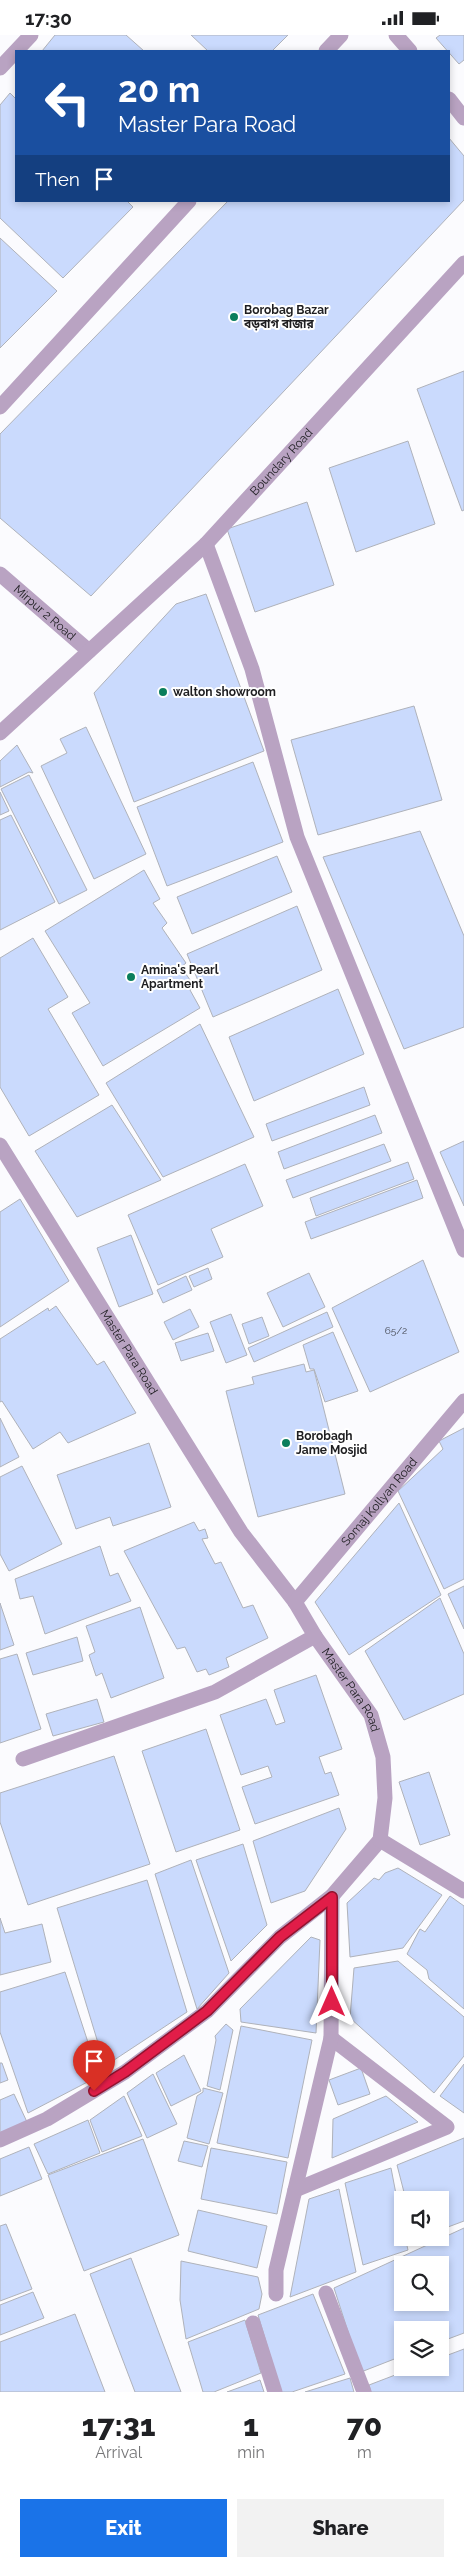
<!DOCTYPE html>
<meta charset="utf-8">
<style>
:root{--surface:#fff;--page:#f2f2f2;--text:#202124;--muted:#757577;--accent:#1a73e8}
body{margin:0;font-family:Raleway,"Noto Sans Bengali",sans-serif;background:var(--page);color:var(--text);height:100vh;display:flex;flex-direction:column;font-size:19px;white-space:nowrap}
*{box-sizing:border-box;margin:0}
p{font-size:16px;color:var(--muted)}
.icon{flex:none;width:28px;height:28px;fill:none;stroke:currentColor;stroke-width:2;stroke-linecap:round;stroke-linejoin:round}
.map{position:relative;height:2357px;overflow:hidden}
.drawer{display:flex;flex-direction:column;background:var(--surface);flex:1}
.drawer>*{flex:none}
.banner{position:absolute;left:15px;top:15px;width:435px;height:152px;border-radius:0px;box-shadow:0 2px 8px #0003;background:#1a4fa0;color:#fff;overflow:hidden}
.fabs{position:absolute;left:394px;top:2156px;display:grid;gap:10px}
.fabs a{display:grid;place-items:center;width:55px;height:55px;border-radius:0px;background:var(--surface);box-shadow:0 2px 8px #0003;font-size:25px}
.pin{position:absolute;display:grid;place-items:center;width:42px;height:42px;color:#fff;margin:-51px -21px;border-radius:50% 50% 50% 0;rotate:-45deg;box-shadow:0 0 5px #0007}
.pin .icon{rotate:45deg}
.me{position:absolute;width:55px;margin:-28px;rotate:0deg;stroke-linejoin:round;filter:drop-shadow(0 0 4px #0008)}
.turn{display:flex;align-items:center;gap:18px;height:105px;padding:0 20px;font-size:22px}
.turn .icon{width:65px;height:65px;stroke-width:2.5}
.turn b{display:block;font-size:35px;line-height:42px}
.then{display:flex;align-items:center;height:48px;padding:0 20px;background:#0003;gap:10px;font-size:19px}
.eta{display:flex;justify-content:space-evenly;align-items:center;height:85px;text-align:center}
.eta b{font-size:30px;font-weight:800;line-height:35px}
.primary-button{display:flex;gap:10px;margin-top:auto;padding:10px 20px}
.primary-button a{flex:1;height:58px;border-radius:0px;background:var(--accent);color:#fff;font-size:20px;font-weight:800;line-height:58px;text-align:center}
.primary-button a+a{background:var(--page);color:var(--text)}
.status{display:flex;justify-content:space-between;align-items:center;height:35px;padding:0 25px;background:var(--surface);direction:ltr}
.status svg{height:14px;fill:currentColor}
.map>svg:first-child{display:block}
.building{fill:#cadafd;stroke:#afb2ba;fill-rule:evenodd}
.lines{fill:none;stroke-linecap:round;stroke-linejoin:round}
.minor{stroke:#b9a3c2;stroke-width:15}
.route-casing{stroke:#92132f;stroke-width:12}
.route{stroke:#e11d48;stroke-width:9}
.poi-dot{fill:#0a7e5c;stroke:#fff;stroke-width:2}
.labels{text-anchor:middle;stroke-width:4;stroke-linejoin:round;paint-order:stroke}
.number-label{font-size:10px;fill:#494d58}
.poi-label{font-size:12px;font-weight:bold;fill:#1e1e21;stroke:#fff;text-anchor:start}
.street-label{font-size:12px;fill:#1e1e21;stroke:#fff}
</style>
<div class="status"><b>17:30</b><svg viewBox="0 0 49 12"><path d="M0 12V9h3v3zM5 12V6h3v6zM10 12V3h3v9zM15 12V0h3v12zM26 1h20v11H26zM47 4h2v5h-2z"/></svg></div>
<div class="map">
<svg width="464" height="2357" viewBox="0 0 464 2357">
<rect width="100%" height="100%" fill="#fbfbfe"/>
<g class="building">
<path d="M55,0H126L144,16H42Z"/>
<path d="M191,0H288L272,16H208Z"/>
<path d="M440,0H464V25L459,29L436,3Z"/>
<path d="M10,58L16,64V166H127L133,172L63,243L0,183V70Z"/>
<path d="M449,103L464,121V165L91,561L0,483V399L228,166H449Z"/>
<path d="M0,203L57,256L0,313Z"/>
<path d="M464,336V475L462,476L417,354Z"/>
<path d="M408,406L435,489L356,517L329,433Z"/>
<path d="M307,467L334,550L255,577L227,494Z"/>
<path d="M206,559L264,716L134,767L94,658L176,569Z"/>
<path d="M414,671L442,765L318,800L291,705Z"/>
<path d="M86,692L146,819L94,844L41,731L67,718L60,704Z"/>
<path d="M17,710L33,738L29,737L0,752V726Z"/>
<path d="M253,727L283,807L167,851L137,772Z"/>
<path d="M29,740L87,855L59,869L1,754Z"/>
<path d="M0,757L9,776L0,780Z"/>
<path d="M11,780L55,867L0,895V785Z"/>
<path d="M420,796L464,901V992L404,1014L323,822Z"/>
<path d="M277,821L292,857L192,899L177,862Z"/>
<path d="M144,835L160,864L153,868L167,888L162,893L186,928L181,932L195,952L190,955L200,973L103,1031L72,978L90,968L45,896Z"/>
<path d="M297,871L322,935L213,982L187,919Z"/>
<path d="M33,903L68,962L48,974L99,1060L29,1101L0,1052V923Z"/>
<path d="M338,954L364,1019L254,1066L229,1002Z"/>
<path d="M200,989L254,1102L163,1142L106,1048Z"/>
<path d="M364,1052L370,1070L272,1106L266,1089Z"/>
<path d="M112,1070L161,1145L77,1182L35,1116Z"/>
<path d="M375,1080L382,1098L284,1134L278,1117Z"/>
<path d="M464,1106V1171L440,1117Z"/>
<path d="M384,1109L391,1126L293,1163L286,1145Z"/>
<path d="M408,1127L414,1144L316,1181L310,1163Z"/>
<path d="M245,1129L263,1171L211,1194L223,1222L158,1250L128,1180Z"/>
<path d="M417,1145L423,1163L311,1204L305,1187Z"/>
<path d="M20,1164L69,1246L0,1292V1177Z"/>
<path d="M131,1200L153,1259L119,1272L97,1213Z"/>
<path d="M423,1225L459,1317L370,1357L332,1273Z"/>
<path d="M208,1233L212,1244L194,1252L189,1241Z"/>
<path d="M309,1238L325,1272L283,1292L267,1258Z"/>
<path d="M186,1241L192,1255L163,1268L157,1255Z"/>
<path d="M56,1271L97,1330L104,1326L136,1378L68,1408L60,1397L33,1414L2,1366L0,1367V1304L48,1273L49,1276Z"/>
<path d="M190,1274L199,1292L173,1305L164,1287Z"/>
<path d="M327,1277L333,1292L254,1327L248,1313Z"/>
<path d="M231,1279L247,1320L226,1328L210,1287Z"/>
<path d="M262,1282L269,1301L249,1309L242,1289Z"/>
<path d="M333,1297L358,1356L325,1367L314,1334H310L303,1310Z"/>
<path d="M208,1298L214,1316L181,1326L175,1308Z"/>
<path d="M304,1329L306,1337L314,1335L345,1459L258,1482L226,1356L254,1349L252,1342Z"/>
<path d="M0,1383L19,1422L0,1432Z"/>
<path d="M464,1393V1544L444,1554L398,1456L443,1414L439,1406Z"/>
<path d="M149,1408L171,1472L113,1491L110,1482L76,1494L57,1440Z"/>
<path d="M22,1431L62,1509L9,1536L0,1519V1442Z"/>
<path d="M399,1468L441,1560L349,1620L315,1567Z"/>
<path d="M194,1487L199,1496L205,1494L208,1503L202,1504L215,1529L221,1527L243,1573L253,1570L268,1603L226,1623L229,1632L209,1640L206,1634L197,1637L185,1612L177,1614L124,1516Z"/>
<path d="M100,1511L110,1541L118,1538L131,1566L45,1599L33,1561L20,1564L15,1544Z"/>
<path d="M464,1551V1594L448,1559Z"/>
<path d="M440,1563L464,1619V1659L404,1685L365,1616Z"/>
<path d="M0,1568L14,1610L0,1615Z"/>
<path d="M140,1572L164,1643L111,1663L102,1638L96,1641L89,1620L95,1617L86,1591Z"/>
<path d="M77,1602L83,1626L33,1640L26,1618Z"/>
<path d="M17,1619L41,1694L0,1708V1624Z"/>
<path d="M316,1640L342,1714L319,1722L325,1739L331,1737L339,1760L255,1789L242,1752L272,1742L268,1731L241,1740L220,1680L266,1664L276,1690L285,1687L274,1655Z"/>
<path d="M97,1664L104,1687L53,1701L46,1679Z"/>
<path d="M206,1694L240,1795L176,1817L142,1716Z"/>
<path d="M114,1721L150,1829L28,1870L0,1787V1758Z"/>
<path d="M429,1737L450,1800L420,1810L399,1747Z"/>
<path d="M339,1773L346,1794L305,1856L271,1868L253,1806Z"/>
<path d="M243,1809L267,1890L231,1926L196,1825Z"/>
<path d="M191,1825L229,1938L197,1974L155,1839Z"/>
<path d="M398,1833L442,1860L403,1913L350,1922L347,1868L374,1843L379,1845L385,1838Z"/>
<path d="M147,1845L187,1977L105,2031L57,1873Z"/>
<path d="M450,1861L464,1871V1974L429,1944L427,1935L407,1919L420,1894L425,1897Z"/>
<path d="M0,1883L5,1898L42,1889L51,1927L0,1940Z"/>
<path d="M311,1902L320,1905L316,1998L241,1987L240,1974Z"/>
<path d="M398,1926L464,1982V2021L434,2058L350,1983L354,1933Z"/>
<path d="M65,1937L99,2041L28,2078L0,1997V1957Z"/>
<path d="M226,1989L233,1995L220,2055L207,2051L216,2005L215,2001Z"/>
<path d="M241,1991L312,2005L288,2123L217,2108Z"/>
<path d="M184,2020L201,2056L171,2071L156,2038Z"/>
<path d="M0,2028H2L8,2045L0,2048Z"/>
<path d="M464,2029V2078L440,2061Z"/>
<path d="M361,2033L370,2059L338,2070L329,2045Z"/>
<path d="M153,2039L177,2089L147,2103L127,2058Z"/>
<path d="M203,2053L223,2058L209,2109L187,2103L197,2061L203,2057Z"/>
<path d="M14,2059L27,2087L0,2098V2065Z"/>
<path d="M124,2061L142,2101L102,2117L90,2085Z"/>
<path d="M386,2061L418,2087L332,2123L333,2084Z"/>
<path d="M88,2085L100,2118L48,2139L34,2109Z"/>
<path d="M464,2103V2186L440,2195V2165H406L397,2130Z"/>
<path d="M143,2104L179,2200L84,2236L48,2140Z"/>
<path d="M184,2106L208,2111L202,2132L178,2126Z"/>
<path d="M29,2112L42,2144L0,2161V2124Z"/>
<path d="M211,2113L287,2127L277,2179L201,2164Z"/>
<path d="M391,2133L402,2190V2202H405L408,2215L363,2230L345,2148Z"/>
<path d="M339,2154L356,2237L290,2262L309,2164Z"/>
<path d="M198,2175L267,2191L257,2233L188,2216Z"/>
<path d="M6,2189L32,2254L0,2266V2191Z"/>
<path d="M464,2193V2298L440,2307V2295H402V2321L361,2337L334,2253ZM402,2230H440V2268H402Z"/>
<path d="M131,2223L181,2357H135L90,2239Z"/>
<path d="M181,2226L258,2242L262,2259L259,2274L186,2304L180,2265Z"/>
<path d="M33,2257L44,2283L0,2300V2270Z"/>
<path d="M313,2259L345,2339L292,2357H281L258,2280Z"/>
<path d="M75,2279L105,2357H0V2307Z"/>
<path d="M245,2285L261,2338L214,2357H203L188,2307Z"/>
<path d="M464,2314V2357H371L369,2350L416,2332H440V2323Z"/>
<path d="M350,2343L354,2357H305Z"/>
<path d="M260,2345L264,2357H227Z"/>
</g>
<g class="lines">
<g class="minor">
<path d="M396,0L410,16"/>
<path d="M326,16L341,0"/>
<path d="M0,33L31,0"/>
<path d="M449,64L464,83"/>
<path d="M0,372L189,166"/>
<path d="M206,509L252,634L297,802L464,1215"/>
<path id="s1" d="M0,539L89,616"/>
<path id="s2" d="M0,698L206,509L464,228"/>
<path id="s3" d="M0,1110L241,1497L295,1567L315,1601L371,1680L383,1722L385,1763L380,1805L332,1861L280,1902L207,1976L125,2037L47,2084L0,2105"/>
<path id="s4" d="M295,1567L464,1366"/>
<path d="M23,1724L215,1657L315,1601"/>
<path d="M380,1805L464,1856"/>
<path d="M295,2155L447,2092L331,2003"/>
<path d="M326,2258L364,2357"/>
<path d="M276,2259V2235L331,2003L332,1861"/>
<path d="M253,2288L275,2357"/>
</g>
</g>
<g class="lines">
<defs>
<path id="route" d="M94,2056L125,2037L207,1976L280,1902L332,1862V1967"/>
</defs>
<use href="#route" class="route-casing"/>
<use href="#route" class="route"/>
</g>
<g class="poi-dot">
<circle cx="234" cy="282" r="5"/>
<circle cx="163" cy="657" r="5"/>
<circle cx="131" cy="942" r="5"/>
<circle cx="286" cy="1408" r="5"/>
</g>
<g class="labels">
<g class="number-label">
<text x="396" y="1299">65/2</text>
</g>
<g class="poi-label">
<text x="244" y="279">Borobag Bazar<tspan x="244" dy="14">বড়বাগ বাজার</tspan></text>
<text x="173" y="661">walton showroom</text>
<text x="141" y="939">Amina's Pearl<tspan x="141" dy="14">Apartment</tspan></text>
<text x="296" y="1405">Borobagh<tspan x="296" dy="14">Jame Mosjid</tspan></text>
</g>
<g class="street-label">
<text dy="4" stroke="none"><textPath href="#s2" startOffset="391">Boundary Road</textPath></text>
<text dy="4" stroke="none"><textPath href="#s1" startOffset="59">Mirpur 2 Road</textPath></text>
<text dy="4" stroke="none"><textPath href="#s3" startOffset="244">Master Para Road</textPath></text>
<text dy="4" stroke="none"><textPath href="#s4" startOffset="131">Somaj Kollyan Road</textPath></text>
<text dy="4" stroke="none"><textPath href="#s3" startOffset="649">Master Para Road</textPath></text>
</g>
</g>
</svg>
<div class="fabs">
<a><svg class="icon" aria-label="sound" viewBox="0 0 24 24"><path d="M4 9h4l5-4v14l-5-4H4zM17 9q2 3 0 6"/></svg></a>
<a><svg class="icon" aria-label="search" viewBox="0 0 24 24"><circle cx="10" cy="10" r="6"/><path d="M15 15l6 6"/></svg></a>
<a><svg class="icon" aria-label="layers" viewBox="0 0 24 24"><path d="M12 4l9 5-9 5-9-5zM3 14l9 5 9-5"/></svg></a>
</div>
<div class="pin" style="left:94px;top:2056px;background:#d93025"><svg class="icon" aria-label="arrive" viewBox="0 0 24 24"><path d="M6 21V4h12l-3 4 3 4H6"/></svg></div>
<svg class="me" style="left:332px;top:1967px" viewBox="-20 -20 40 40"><path d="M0-17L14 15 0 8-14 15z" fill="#e11d48" stroke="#fff" stroke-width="4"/></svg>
<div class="banner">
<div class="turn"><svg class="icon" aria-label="left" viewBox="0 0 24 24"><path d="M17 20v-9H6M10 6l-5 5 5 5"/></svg><div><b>20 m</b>Master Para Road</div></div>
<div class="then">Then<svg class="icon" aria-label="arrive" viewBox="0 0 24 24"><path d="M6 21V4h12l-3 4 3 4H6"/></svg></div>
</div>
</div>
<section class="drawer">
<div class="eta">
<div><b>17:31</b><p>Arrival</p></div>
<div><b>1</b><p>min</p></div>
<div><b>70</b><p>m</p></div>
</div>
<div class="primary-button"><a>Exit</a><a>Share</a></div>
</section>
